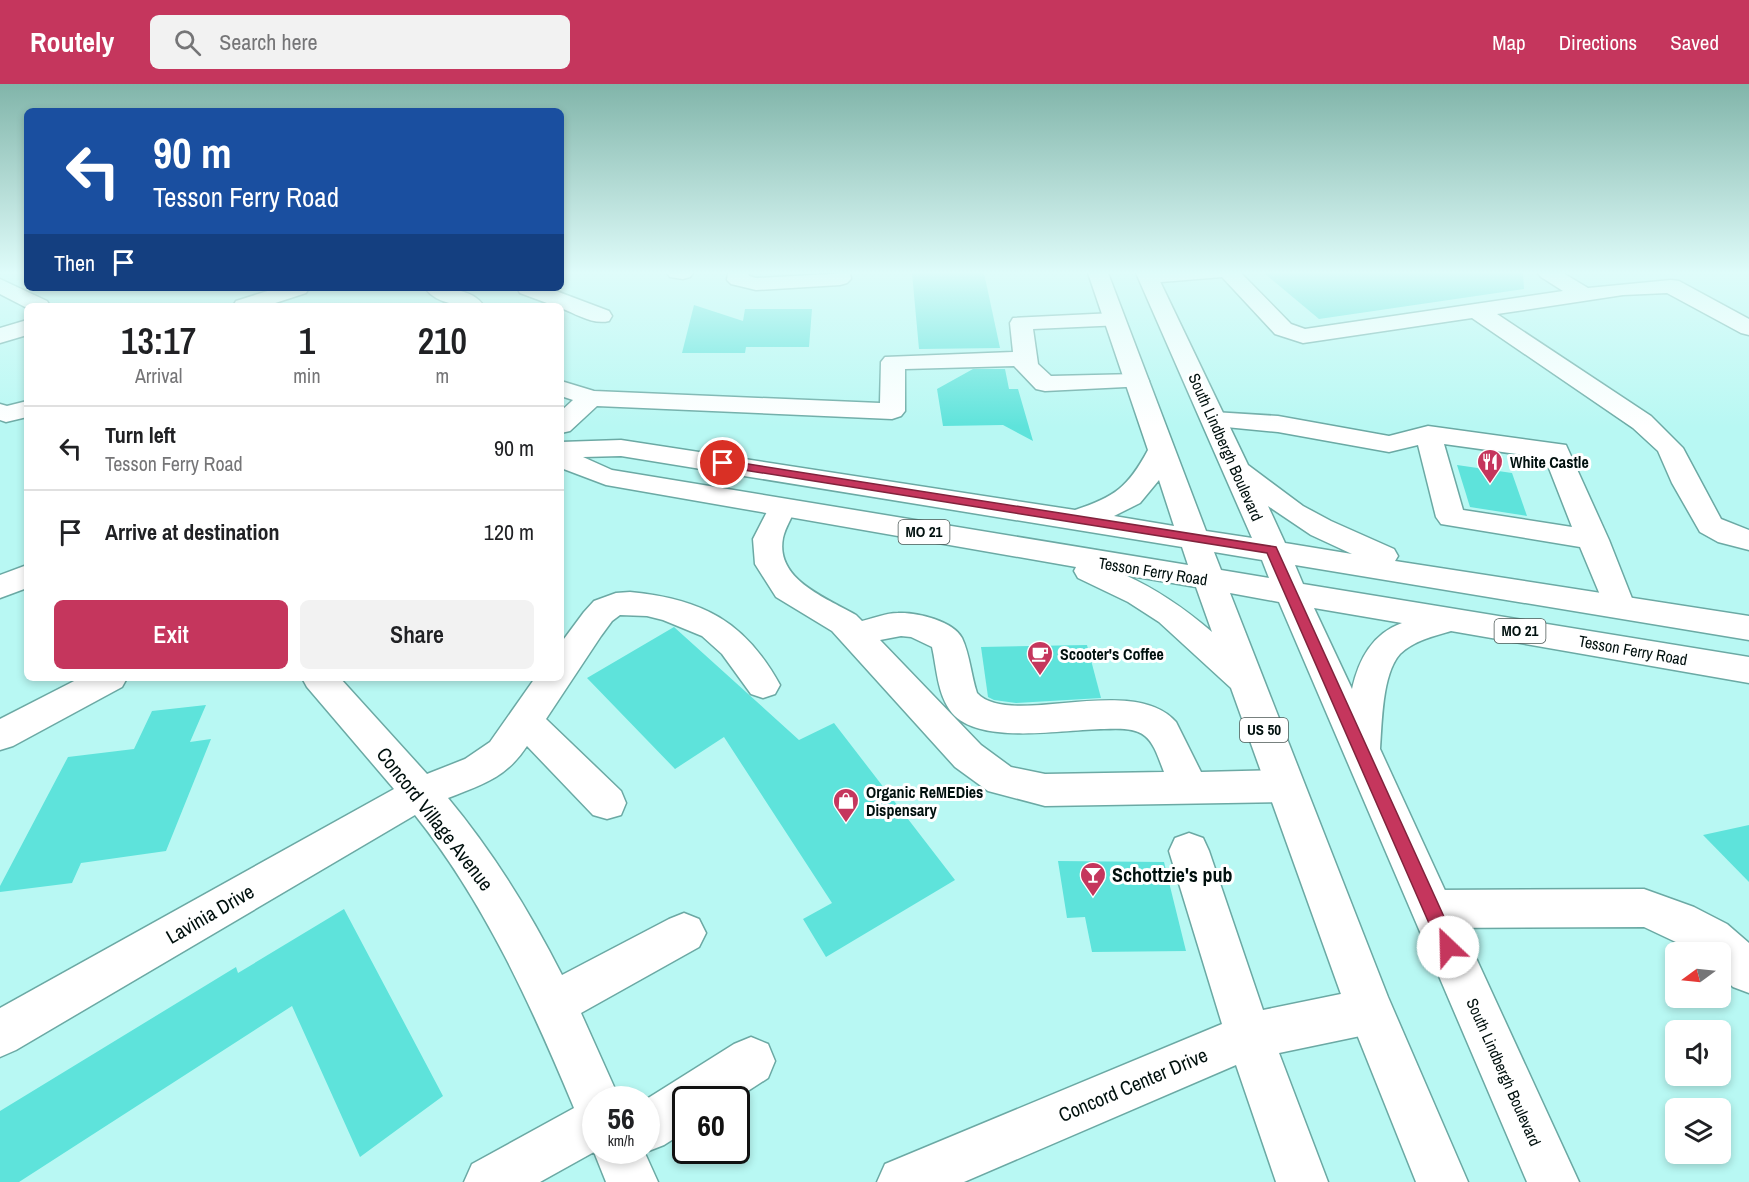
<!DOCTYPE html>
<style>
:root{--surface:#fff;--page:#f2f2f2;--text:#202124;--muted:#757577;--line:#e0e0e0;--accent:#c5365d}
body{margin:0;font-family:"Archivo Narrow",sans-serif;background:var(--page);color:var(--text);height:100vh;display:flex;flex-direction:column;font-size:22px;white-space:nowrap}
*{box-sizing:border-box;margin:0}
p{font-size:20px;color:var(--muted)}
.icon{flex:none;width:33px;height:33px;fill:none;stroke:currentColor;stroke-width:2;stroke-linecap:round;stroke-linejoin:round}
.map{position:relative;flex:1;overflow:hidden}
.side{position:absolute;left:24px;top:219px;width:540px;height:378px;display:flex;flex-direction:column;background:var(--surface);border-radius:9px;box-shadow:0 3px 9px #0003}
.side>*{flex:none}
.hud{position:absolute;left:24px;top:24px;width:540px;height:183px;border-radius:9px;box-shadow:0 3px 9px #0003;background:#1a4fa0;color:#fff;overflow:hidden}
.needle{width:39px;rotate:255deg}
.tools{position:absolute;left:1665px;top:858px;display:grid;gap:12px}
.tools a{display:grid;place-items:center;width:66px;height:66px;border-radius:9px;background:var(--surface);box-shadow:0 3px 9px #0003;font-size:30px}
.speed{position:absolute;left:582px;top:1002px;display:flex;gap:12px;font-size:30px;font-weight:700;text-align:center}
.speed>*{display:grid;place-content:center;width:78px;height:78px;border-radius:50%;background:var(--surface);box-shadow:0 3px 9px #0003;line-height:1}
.speed small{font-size:15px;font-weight:400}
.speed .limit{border:3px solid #111;border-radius:9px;background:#fff;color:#111}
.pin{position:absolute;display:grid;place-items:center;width:51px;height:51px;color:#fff;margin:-26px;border:3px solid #fff;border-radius:50%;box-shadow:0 2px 6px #0007}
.me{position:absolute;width:66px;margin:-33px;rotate:336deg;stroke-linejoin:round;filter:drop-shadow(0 0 4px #0008)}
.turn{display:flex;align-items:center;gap:21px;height:126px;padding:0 30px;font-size:27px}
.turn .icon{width:78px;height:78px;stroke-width:2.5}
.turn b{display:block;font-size:42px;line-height:51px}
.then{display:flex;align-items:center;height:57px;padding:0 30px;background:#0003;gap:12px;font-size:22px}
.eta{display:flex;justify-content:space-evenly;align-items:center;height:102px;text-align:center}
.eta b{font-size:36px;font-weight:600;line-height:42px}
.primary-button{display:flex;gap:12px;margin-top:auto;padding:12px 30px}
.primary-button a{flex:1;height:69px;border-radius:9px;background:var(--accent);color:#fff;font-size:24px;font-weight:600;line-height:69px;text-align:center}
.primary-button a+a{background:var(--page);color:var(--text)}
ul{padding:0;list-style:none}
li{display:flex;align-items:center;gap:18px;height:84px;padding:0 30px;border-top:2px solid var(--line)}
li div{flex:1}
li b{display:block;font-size:22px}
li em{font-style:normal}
header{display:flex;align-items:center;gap:36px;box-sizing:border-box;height:84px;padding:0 30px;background:var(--accent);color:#fff}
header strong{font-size:28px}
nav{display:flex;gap:33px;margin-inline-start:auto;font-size:21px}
.search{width:420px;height:54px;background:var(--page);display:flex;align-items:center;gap:15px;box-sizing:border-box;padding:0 21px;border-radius:9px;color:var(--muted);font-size:22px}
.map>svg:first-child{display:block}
.building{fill:#5ee3db}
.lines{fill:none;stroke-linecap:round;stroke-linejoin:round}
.minor-casing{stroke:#6ba9a4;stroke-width:3}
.major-casing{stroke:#6ba9a4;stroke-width:3}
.minor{fill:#fff;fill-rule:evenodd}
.major{fill:#fff;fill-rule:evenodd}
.route{fill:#c5365d;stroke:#80233c;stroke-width:1.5}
.labels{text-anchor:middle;stroke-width:6;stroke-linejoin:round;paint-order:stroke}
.shield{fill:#fff;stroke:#4c5856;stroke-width:1.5}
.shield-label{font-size:15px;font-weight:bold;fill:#00100e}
.street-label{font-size:16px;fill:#00100e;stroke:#fff}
.poi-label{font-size:16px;font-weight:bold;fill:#00100e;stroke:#fff;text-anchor:start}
.near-street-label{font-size:20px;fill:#00100e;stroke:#fff}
.near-poi-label{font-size:20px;font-weight:bold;fill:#00100e;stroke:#fff;text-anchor:start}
</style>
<header>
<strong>Routely</strong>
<div class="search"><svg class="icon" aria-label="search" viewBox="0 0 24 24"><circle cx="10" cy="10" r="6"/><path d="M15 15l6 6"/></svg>Search here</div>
<nav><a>Map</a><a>Directions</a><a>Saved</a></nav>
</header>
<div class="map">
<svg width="1749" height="1098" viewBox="0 0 1749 1098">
<rect width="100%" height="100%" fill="#b8f8f3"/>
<g class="building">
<path d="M912,189H984L1000,264L919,265Z"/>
<path d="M1264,189H1523L1524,205L1319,235Z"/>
<path d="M694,221L743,237L745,225H812L809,263H746L745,269H682Z"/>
<path d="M973,285H1005L1009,305H1018L1033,357L1003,341L943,342L937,305Z"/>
<path d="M1457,381L1512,389L1527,432L1470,423Z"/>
<path d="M674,543L799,656L834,639L955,796L826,873L803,835L832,819L724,653L675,685L587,594Z"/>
<path d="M1087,561L1101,614L1016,619L994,616L988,613L981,563Z"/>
<path d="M206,621L190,658L211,655L166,767L81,779L72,799L0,808V802L68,673L134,665L152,627Z"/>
<path d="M1749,741V798L1703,751Z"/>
<path d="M1058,777L1164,778L1186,867L1092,868L1085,833L1067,834Z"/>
<path d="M344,825L443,1012L360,1073L292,922L19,1098H0V1027L236,883L238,889Z"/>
</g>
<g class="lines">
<defs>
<g id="minor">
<path d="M667,189H693L690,193L683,195L670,193Z"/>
<path d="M728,189H748L749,192L756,194L850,189L851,195L847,199L840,201L756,206L731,200L727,196Z"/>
<path d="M1141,189H1241L1291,240L1305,245L1563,207L1541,193L1538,189H1563L1588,204L1671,196L1679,197L1749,235V251L1741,249L1667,209L1623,211L1497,230L1651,332L1683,364L1721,435L1749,446V466L1718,458L1700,448L1672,399L1658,367L1633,344L1472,234L1303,259L1275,250L1222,193L1149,199L1142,197L1138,193Z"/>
<path d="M277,204H309L306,209L266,222H233L236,217Z"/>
<path d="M425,204C445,204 472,204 484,222C465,222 438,222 425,204Z"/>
<path d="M517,204H548L609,227L612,232L609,237C593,241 576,230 561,224V222H555L520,209Z"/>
<path d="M1114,229L1122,231L1125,236L1122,241L1033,245L1038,280L1051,292L1137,290L1146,292L1149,297L1146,302L1045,307L1036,305L1014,282L905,285V327L901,332L892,335L597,322L570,347L561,349V327L573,316L561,312V297L594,307L880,319L881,278L885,273L1013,268L1010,239L1013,234Z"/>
<path d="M27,236V251L0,259V244Z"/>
<path d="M27,317V333L6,338L0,336V320L7,322Z"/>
<path d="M1214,328L1278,332L1389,352L1428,342L1566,361L1609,456L1635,522L1630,530L1619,533L1608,530L1580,463L1441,440L1436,433L1418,361L1389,368L1278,348L1205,341L1201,336L1205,331ZM1444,360L1545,374L1572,443L1463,426Z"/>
<path d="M782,415L792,418L796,424C792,433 785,444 783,454C775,496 827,514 856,531L862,537C874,534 886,529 898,529C917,528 953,537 962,554C970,571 971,591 977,609C1010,645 1132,588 1176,638L1201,688L1285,686L1298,691L1304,702L1298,713L1285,718L1045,722L988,707L955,683L832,547L776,513L755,480L753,455L772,418ZM901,552L911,553L932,563C937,585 937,610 952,629C980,662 1066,645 1104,645C1117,645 1134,643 1145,652C1155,660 1159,676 1164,688L1045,690L1011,683L981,661L880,556Z"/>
<path d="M27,481V504L0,514V491Z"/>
<path d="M630,508C702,515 745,537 780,601L775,610L763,614L751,610L722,570L702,552L663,536L647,532L620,531L612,537L601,552L546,635L621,707L626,719L621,731L607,735L593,731L527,662C506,694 482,701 448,714C493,768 530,828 562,891L669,835L684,829L699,835L706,849L699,863L581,929L620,1016H596V1066H646L645,1016L734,960L751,953L768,960L775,977L768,994L734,1016H686V1047L664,1061L646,1068L644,1067L658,1098H606L594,1068L540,1098H464L472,1080L574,1024C531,921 485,819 415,731L16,966L0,973V924L394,705L307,603L302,594H340L427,690L465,675L490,658L535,594H561V559L584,528L594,517L616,509Z"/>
<path d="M80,594H127L122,603L13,662L0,666V635Z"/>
<path d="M1189,749L1203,754L1209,767L1263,926L1370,904L1386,911L1393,927L1386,943L1370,950L1279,969L1328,1098H1276L1236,981L964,1098H877L885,1080L1222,940L1169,767L1175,754Z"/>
<path d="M1644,805L1694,823L1727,840L1749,859V909L1733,903L1720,891V868H1697L1644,843L1432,844L1417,839L1411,825L1417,811L1432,806Z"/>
</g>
<g id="major">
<path d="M1088,189H1108L1206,447L1252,454L1136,189H1156L1248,381L1303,422L1331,437L1394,465L1398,472L1395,477L1749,532V556L1295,481L1303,500L1749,573V599L1451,547C1434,552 1413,557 1400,570C1382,590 1382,639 1380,665L1579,1098H1527L1279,518L1230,509L1388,913L1468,1098H1416L1342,913L1231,604L1159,538L1128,518L1078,494L1074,487L1076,483L606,401L561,384V358L621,356L1075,426C1115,413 1128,403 1148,366ZM621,372L1182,463L1188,481L612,386L583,373ZM1159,396L1174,442L1114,432L1140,419ZM1268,422L1311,451L1352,470L1285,459ZM1214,468L1262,476L1269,494L1221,486ZM1125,491L1196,503L1212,548C1184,524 1158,506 1125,491ZM1314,524L1402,539C1372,550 1359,575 1352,605Z"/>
<path d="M0,195L47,217L50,222H27V224L0,210Z"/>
</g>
</defs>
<use href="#minor" class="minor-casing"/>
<use href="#major" class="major-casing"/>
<use href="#minor" class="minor"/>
<use href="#major" class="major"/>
</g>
<linearGradient id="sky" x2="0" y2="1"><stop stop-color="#81b5aa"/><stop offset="0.55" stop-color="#dffcfa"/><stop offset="1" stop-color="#dffcfa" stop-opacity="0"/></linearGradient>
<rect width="1749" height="343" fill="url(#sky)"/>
<path class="route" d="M723,376L1276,463L1455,857L1457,863L1455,869L1448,871L1442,869L1267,469L719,382V377Z"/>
<defs>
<symbol id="restaurant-pin" viewBox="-11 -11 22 30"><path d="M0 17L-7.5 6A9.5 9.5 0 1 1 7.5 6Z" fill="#c5365d" stroke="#fff"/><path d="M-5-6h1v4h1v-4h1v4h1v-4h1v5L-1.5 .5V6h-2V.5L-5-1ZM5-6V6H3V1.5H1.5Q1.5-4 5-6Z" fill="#fff"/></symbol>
<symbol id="cafe-pin" viewBox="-11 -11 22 30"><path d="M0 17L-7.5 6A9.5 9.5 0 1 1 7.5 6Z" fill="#c5365d" stroke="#fff"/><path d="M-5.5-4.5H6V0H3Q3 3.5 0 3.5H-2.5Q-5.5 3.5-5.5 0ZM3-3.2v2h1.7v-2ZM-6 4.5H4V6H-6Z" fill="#fff"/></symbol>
<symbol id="shop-pin" viewBox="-11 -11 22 30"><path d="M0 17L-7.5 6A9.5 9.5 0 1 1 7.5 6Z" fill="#c5365d" stroke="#fff"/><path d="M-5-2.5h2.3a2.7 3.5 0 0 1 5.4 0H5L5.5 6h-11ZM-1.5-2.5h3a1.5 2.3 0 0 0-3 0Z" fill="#fff"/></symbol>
<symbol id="bar-pin" viewBox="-11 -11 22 30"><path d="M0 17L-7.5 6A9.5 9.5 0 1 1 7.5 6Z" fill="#c5365d" stroke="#fff"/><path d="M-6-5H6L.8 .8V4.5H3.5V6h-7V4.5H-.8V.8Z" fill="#fff"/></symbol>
</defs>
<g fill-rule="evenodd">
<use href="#restaurant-pin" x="1475" y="363" width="30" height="40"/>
<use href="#cafe-pin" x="1025" y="555" width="30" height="40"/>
<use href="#shop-pin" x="831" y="702" width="30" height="40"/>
<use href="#bar-pin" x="1078" y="776" width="30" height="40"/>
</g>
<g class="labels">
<g class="shield">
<rect x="898.5" y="436" width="51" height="24" rx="4.5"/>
<rect x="1494.5" y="535" width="51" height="24" rx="4.5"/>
<rect x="1240" y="634" width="48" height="24" rx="4.5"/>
</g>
<g class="shield-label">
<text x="924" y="453">MO 21</text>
<text x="1520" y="552">MO 21</text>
<text x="1264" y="651">US 50</text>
</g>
<g class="street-label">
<text transform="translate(1226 363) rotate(66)" y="6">South Lindbergh Boulevard</text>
<text transform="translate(1153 487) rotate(9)" y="6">Tesson Ferry Road</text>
<text transform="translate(1633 566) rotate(10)" y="6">Tesson Ferry Road</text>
<text transform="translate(1504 988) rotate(66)" y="6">South Lindbergh Boulevard</text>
</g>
<g class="poi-label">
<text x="1510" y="384">White Castle</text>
<text x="1060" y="576">Scooter's Coffee</text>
<text x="866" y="714">Organic ReMEDies<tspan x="866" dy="18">Dispensary</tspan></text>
</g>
<g class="near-street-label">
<text transform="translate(435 735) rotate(52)" y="7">Concord Village Avenue</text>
<text transform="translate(210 830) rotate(-30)" y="7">Lavinia Drive</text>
<text transform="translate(1133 1001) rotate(-23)" y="7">Concord Center Drive</text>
</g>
<g class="near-poi-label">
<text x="1112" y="798">Schottzie's pub</text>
</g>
</g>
</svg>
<div class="tools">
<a><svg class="needle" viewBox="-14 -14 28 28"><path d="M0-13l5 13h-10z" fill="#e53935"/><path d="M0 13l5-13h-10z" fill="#757577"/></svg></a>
<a><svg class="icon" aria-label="sound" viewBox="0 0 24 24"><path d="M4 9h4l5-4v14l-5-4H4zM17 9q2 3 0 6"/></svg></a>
<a><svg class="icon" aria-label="layers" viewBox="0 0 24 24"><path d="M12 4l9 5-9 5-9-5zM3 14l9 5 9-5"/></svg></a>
</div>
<div class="speed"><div>56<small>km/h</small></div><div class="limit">60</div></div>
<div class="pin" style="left:723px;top:379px;background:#d93025"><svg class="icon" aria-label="arrive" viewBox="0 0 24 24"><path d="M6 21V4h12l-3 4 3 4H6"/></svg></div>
<svg class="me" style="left:1448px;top:863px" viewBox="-20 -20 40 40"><circle r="19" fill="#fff"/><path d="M0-13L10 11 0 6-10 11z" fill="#c5365d"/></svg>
<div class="hud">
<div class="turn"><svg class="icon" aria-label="left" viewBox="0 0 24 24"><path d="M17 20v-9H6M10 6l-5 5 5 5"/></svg><div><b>90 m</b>Tesson Ferry Road</div></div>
<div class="then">Then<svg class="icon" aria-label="arrive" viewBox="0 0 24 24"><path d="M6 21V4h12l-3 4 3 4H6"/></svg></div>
</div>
<section class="side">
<div class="eta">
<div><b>13:17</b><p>Arrival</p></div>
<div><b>1</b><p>min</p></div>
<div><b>210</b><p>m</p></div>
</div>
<ul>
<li><svg class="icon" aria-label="left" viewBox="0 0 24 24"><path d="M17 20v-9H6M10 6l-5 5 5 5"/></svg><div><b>Turn left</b><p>Tesson Ferry Road</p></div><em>90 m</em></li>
<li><svg class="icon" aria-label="arrive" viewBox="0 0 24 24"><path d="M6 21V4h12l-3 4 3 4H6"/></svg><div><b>Arrive at destination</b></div><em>120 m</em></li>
</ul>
<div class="primary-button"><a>Exit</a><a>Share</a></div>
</section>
</div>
